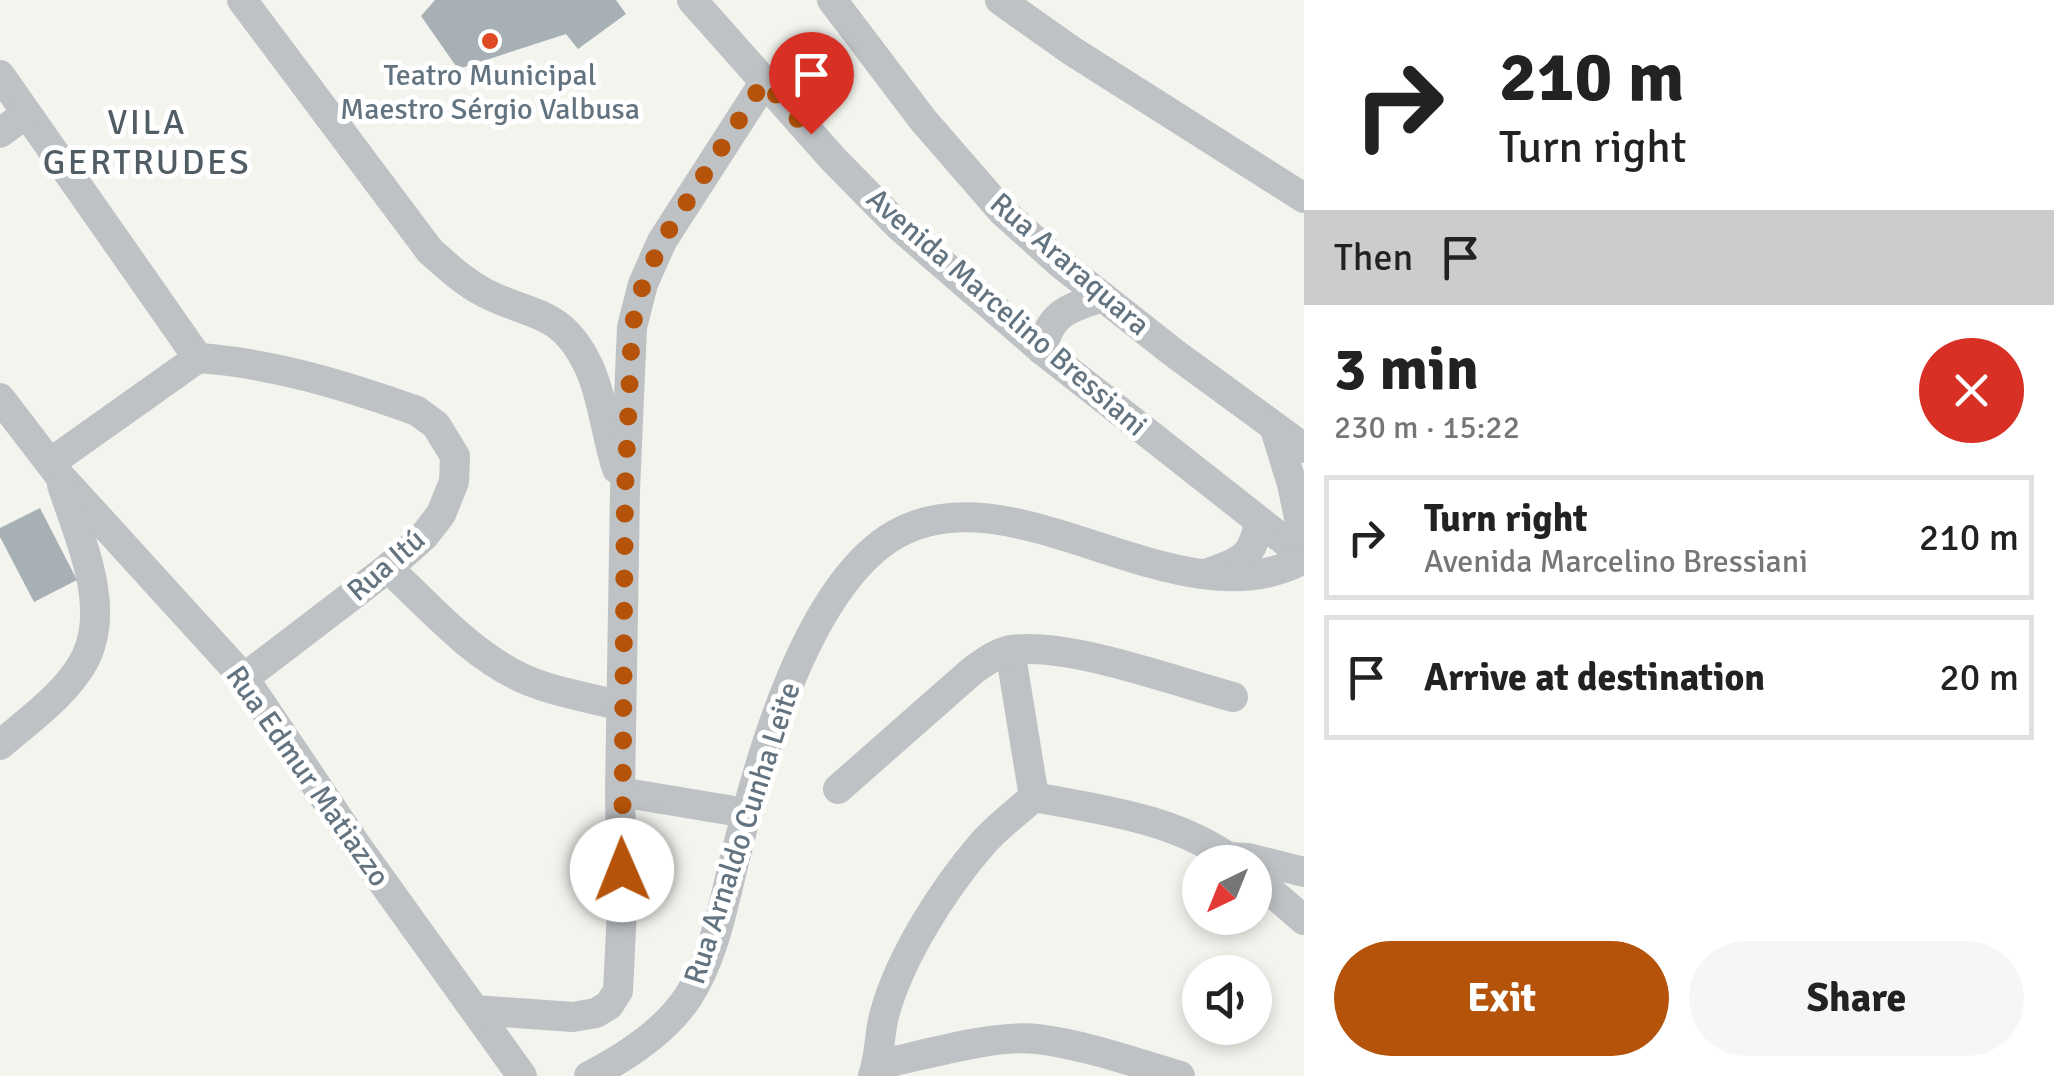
<!DOCTYPE html>
<meta charset="utf-8">
<style>
:root{--surface:#fff;--page:#f6f6f6;--text:#222;--muted:#767676;--line:#e0e0e0;--accent:#b45309}
body{margin:0;font-family:Signika,sans-serif;background:var(--page);color:var(--text);height:100vh;display:flex;flex-direction:column;font-size:38px;white-space:nowrap}
*{box-sizing:border-box;margin:0}
p{font-size:32px;color:var(--muted)}
.icon{flex:none;width:55px;height:55px;fill:none;stroke:currentColor;stroke-width:2;stroke-linecap:round;stroke-linejoin:round}
.map{position:relative;flex:1;overflow:hidden}
.sheet{display:flex;flex-direction:column;background:var(--surface);width:750px}
.sheet>*{flex:none}
.guide{background:#fff;color:var(--text);overflow:hidden}
.needle{width:65px;rotate:223deg}
.controls{position:absolute;left:1182px;top:845px;display:grid;gap:20px}
.controls a{display:grid;place-items:center;width:90px;height:90px;border-radius:50%;background:var(--surface);box-shadow:0 5px 15px #0003;font-size:50px}
.pin{position:absolute;display:grid;place-items:center;width:85px;height:85px;color:#fff;margin:-102px -42px;border-radius:50% 50% 50% 0;rotate:-45deg;box-shadow:0 0 10px #0007}
.pin .icon{rotate:45deg}
.me{position:absolute;width:110px;margin:-55px;rotate:359deg;stroke-linejoin:round;filter:drop-shadow(0 0 8px #0008)}
.turn{display:flex;align-items:center;gap:35px;height:210px;padding:0 30px;font-size:45px}
.turn .icon{width:130px;height:130px;stroke-width:2.5}
.turn b{display:block;font-size:70px;line-height:85px}
.then{display:flex;align-items:center;height:95px;padding:0 30px;background:#0003;gap:20px;font-size:38px}
.round{display:grid;place-items:center;flex:none;width:105px;height:105px;border-radius:52px;background:var(--page)}
.overview{display:flex;align-items:center;justify-content:space-between;height:170px;padding:0 30px}
h1{font-size:60px;font-weight:800;line-height:75px}
.action{display:flex;gap:20px;margin-top:auto;padding:20px 30px}
.action a{flex:1;height:115px;border-radius:60px;background:var(--accent);color:#fff;font-size:40px;font-weight:800;line-height:115px;text-align:center}
.action a+a{background:var(--page);color:var(--text)}
ul{padding:0;list-style:none}
li{display:flex;align-items:center;gap:30px;height:125px;margin:0 20px 15px;padding:0 10px;border:5px solid var(--line);border-radius:0px}
li div{flex:1}
li b{display:block;font-size:38px}
li em{font-style:normal}
main{display:flex;flex:1;min-height:0}
.map>svg:first-child{display:block}
.building{fill:#a7b0b4}
.lines{fill:none;stroke-linecap:round;stroke-linejoin:round}
.minor{stroke:#bec2c5;stroke-width:30}
.route{stroke:#b45309;stroke-width:18;stroke-dasharray:0 32.4}
.poi-dot{fill:#df4924;stroke:#fff;stroke-width:4}
.labels{text-anchor:middle;stroke-width:10;stroke-linejoin:round;paint-order:stroke}
.poi-label{font-size:30px;fill:#637480;stroke:#fff}
.street-label{font-size:30px;fill:#637480;stroke:#fff}
.quarter-label{font-size:35px;letter-spacing:2.5px;fill:#515d65;stroke:#fff}
</style>
<main>
<div class="map">
<svg width="1304" height="1076" viewBox="0 0 1304 1076">
<rect width="100%" height="100%" fill="#f4f4ef"/>
<g class="building">
<path d="M435,0H616L626,14L578,49L566,34L458,69L421,16Z"/>
<path d="M40,508L77,580L34,602L0,537V528Z"/>
</g>
<g class="lines">
<g class="minor">
<path d="M242,0L430,251C448,267 464,282 485,293C532,317 561,309 588,365C603,397 606,435 617,469"/>
<path d="M692,0L834,160L900,227L1042,350L1304,556"/>
<path d="M832,0L923,120L1002,211L1061,264L1174,353L1304,448"/>
<path d="M1000,0L1072,51L1304,198"/>
<path d="M0,75L198,358"/>
<path d="M0,133L26,114"/>
<path d="M1042,350C1050,312 1069,308 1103,297"/>
<path d="M198,358C273,363 347,386 417,411L436,425L455,456L454,482L441,514L424,536L388,568L244,678"/>
<path d="M0,398L59,475L244,678L359,849L522,1076"/>
<path d="M1275,429L1292,484L1304,542"/>
<path d="M50,463L198,358"/>
<path d="M388,568C430,607 470,654 522,678C552,692 589,697 621,706"/>
<path d="M1211,572C1243,561 1253,556 1259,522"/>
<path d="M1010,650L1034,797"/>
<path d="M0,745C29,720 69,692 86,657C111,604 79,537 62,485"/>
<path d="M838,789L972,671C985,662 997,652 1013,650C1069,642 1176,682 1233,697"/>
<path d="M620,792L746,813"/>
<path d="M1227,857L1248,858L1304,872"/>
<path d="M1255,878L1304,920"/>
<path d="M475,1010L573,1017L596,1013L609,1005L618,991L622,909L620,792L625,491L632,327L643,284L662,241L765,81"/>
<path d="M877,1065C921,1056 994,1034 1037,1039C1086,1045 1133,1062 1180,1076"/>
<path d="M589,1076C626,1057 665,1032 688,997C715,956 724,900 736,854C759,760 805,595 888,539C1008,459 1177,629 1304,559"/>
<path d="M873,1076C880,1056 879,1036 884,1016C899,958 944,888 983,843C998,826 1017,812 1034,797C1104,810 1177,819 1235,862"/>
</g>
</g>
<g class="lines">
<path class="route" d="M622,870L625,491L632,327L643,284L662,241L764,81L811,134"/>
</g>
<circle class="poi-dot" cx="490" cy="41" r="10"/>
<g class="labels">
<g class="poi-label">
<text x="490" y="85">Teatro Municipal<tspan x="490" dy="34">Maestro Sérgio Valbusa</tspan></text>
</g>
<g class="street-label">
<text transform="translate(1070 264) rotate(41)" y="10">Rua Araraquara</text>
<text transform="translate(1007 312) rotate(41)" y="10">Avenida Marcelino Bressiani</text>
<text transform="translate(386 565) rotate(-41)" y="10">Rua Itú</text>
<text transform="translate(308 776) rotate(55)" y="10">Rua Edmur Matiazzo</text>
<text transform="translate(742 833) rotate(-72)" y="10">Rua Arnaldo Cunha Leite</text>
</g>
<g class="quarter-label">
<text x="147" y="134">VILA<tspan x="147" dy="40">GERTRUDES</tspan></text>
</g>
</g>
</svg>
<div class="controls">
<a><svg class="needle" viewBox="-14 -14 28 28"><path d="M0-13l5 13h-10z" fill="#e53935"/><path d="M0 13l5-13h-10z" fill="#767676"/></svg></a>
<a><svg class="icon" aria-label="sound" viewBox="0 0 24 24"><path d="M4 9h4l5-4v14l-5-4H4zM17 9q2 3 0 6"/></svg></a>
</div>
<div class="pin" style="left:811px;top:134px;background:#d93025"><svg class="icon" aria-label="arrive" viewBox="0 0 24 24"><path d="M6 21V4h12l-3 4 3 4H6"/></svg></div>
<svg class="me" style="left:622px;top:870px" viewBox="-20 -20 40 40"><circle r="19" fill="#fff"/><path d="M0-13L10 11 0 6-10 11z" fill="#b45309"/></svg>
</div>
<section class="sheet">
<div class="guide">
<div class="turn"><svg class="icon" aria-label="right" viewBox="0 0 24 24"><path d="M7 20v-9h11M14 6l5 5-5 5"/></svg><div><b>210 m</b>Turn right</div></div>
<div class="then">Then<svg class="icon" aria-label="arrive" viewBox="0 0 24 24"><path d="M6 21V4h12l-3 4 3 4H6"/></svg></div>
</div>
<div class="overview"><div><h1>3 min</h1><p>230 m · 15:22</p></div><a class="round" style="background:#d93025;color:#fff"><svg class="icon" aria-label="close" viewBox="0 0 24 24"><path d="M6 6l12 12M18 6L6 18"/></svg></a></div>
<ul>
<li><svg class="icon" aria-label="right" viewBox="0 0 24 24"><path d="M7 20v-9h11M14 6l5 5-5 5"/></svg><div><b>Turn right</b><p>Avenida Marcelino Bressiani</p></div><em>210 m</em></li>
<li><svg class="icon" aria-label="arrive" viewBox="0 0 24 24"><path d="M6 21V4h12l-3 4 3 4H6"/></svg><div><b>Arrive at destination</b></div><em>20 m</em></li>
</ul>
<div class="action"><a>Exit</a><a>Share</a></div>
</section>
</main>
